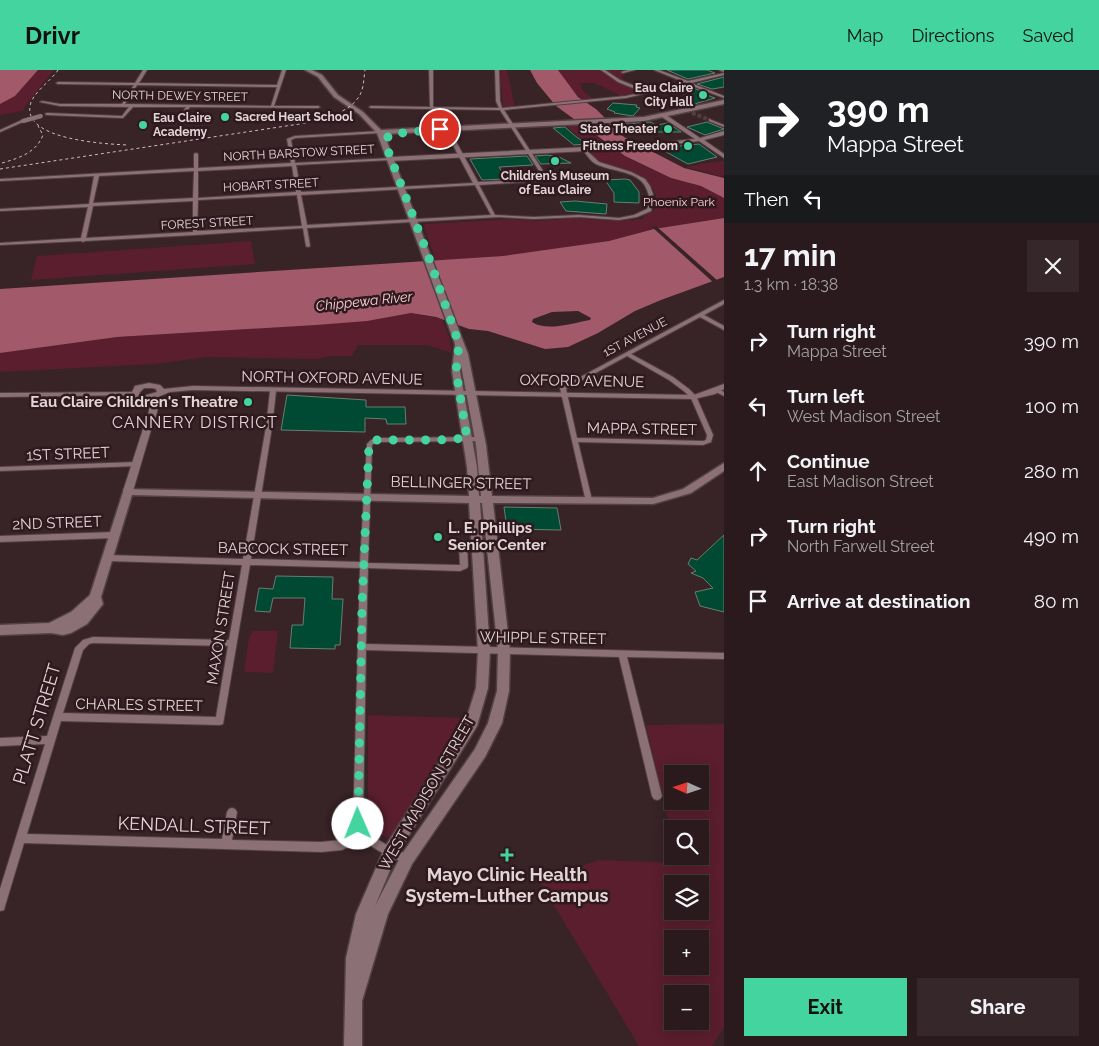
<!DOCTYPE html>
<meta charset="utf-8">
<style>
:root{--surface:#2a1a1d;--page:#36272a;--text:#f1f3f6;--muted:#a5a1a4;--line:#46383b;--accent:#43d4a0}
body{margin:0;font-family:Raleway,sans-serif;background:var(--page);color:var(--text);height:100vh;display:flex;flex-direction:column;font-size:19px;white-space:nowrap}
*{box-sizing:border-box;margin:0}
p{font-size:16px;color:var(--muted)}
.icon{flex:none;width:28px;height:28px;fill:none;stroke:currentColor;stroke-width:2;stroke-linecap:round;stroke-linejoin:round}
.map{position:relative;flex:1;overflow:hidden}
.details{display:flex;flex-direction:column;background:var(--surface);width:375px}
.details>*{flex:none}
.hud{background:#202124;color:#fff;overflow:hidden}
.needle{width:32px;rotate:273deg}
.controls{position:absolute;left:664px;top:695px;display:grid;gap:10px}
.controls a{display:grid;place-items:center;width:45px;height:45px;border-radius:0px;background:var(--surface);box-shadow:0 2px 12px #0003,0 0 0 1px var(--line);font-size:25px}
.pin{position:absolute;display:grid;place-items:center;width:42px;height:42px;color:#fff;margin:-21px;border:2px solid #fff;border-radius:50%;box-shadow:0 1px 5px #0007}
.me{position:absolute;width:55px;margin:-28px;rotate:359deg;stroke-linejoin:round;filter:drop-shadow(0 0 4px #0008)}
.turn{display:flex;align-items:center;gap:18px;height:105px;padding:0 20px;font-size:22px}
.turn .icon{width:65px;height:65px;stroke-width:2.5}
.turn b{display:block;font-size:35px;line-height:42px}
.then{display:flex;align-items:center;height:48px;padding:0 20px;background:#0003;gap:10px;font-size:19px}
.round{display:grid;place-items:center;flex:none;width:52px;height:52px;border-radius:0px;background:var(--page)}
.overview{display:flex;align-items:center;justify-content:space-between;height:85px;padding:0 20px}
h1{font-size:30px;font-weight:700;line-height:38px}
.primary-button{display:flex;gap:10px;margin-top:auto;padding:10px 20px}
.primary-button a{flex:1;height:58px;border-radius:0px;background:var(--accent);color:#111;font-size:20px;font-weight:700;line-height:58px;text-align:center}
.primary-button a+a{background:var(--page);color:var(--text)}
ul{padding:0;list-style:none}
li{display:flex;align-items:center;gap:15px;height:65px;padding:0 20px}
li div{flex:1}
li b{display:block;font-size:19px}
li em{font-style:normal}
header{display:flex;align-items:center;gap:30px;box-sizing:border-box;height:70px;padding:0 25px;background:var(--accent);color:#111}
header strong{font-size:24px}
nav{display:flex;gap:28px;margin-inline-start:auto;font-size:18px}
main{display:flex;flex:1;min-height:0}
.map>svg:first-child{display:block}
.green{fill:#5a1e2e;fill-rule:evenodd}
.water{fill:#a25969;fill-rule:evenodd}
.pier{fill:#382327}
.building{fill:#004a33;stroke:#667e72}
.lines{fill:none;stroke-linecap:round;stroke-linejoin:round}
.minor-tunnel{stroke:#523e41;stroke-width:4;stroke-dasharray:4 2;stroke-linecap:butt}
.minor-casing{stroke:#524044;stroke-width:2}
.tertiary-casing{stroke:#524044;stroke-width:2}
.secondary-casing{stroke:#524044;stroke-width:3}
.minor{fill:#8b7176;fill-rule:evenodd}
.tertiary{fill:#8b7176;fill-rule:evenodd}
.secondary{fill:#8b7176;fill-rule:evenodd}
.rail{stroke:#cdbdc0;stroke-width:1;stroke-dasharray:3 3;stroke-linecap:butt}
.minor-bridge-casing{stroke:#524044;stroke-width:5;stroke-linecap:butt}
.minor-bridge{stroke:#8b7176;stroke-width:4}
.route{stroke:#43d4a0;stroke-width:9;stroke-dasharray:0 16.2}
.poi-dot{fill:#43d4a0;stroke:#2e1a1e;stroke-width:2}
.labels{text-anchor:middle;stroke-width:5;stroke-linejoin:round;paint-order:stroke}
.far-poi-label{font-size:12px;font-weight:bold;fill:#e3d4d7;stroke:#2e1a1e;text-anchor:end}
.far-street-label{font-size:12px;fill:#e3d4d7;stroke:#2e1a1e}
.far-park-label{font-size:12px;fill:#fdd0d8;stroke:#2e1a1e}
.far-water-label{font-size:14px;font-style:italic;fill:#fccfd6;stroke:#2e1a1e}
.street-label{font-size:15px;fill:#e3d4d7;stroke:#2e1a1e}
.poi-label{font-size:15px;font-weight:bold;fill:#e3d4d7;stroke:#2e1a1e;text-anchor:end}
.neighbourhood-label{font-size:16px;letter-spacing:1px;fill:#e3d4d7;stroke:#2e1a1e}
.near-street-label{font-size:18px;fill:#e3d4d7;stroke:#2e1a1e}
.near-poi-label{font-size:18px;font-weight:bold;fill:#e3d4d7;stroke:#2e1a1e}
</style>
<header>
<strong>Drivr</strong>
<nav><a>Map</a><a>Directions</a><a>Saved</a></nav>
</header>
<main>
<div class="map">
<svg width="724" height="976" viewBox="0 0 724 976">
<rect width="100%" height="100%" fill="#382327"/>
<g class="green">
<path d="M38,0H54L26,35L23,41L0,45V34L15,26Z"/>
<path d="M500,0H507L515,37L503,36Z"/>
<path d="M558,0H619L625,5L621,6L624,10L647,20L621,26L594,13H580L584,22L594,29L582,30L570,17Z"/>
<path d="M581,54L613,79L636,92L671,108L701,116L724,128V148L654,159L619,169L568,178L503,186L436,191L424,157L425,154L513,149L537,151L575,148L614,151L643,149L644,145L655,140L656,125C652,119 649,111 642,106C625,97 587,98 586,73L565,55Z"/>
<path d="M724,91V107L686,97L700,95L699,94Z"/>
<path d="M251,171L255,194L31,210L37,186Z"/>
<path d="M411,243L442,249L450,269L452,283L427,275H358L352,286H331L317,289L207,287L155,294L0,302V283L117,267L316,255Z"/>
<path d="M253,561H278L273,603L246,602L244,600L249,568Z"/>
<path d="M368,645L466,648L463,657L395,762L388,767C376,765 371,758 368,747Z"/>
<path d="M724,654V957L712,976H639L540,812L598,790L678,793L677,786H700V759H672V765L646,655ZM672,704H700V731H672ZM672,814H700V841H672ZM672,869H700V896H672ZM672,924H700V951H672Z"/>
</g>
<g class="water">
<path d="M0,0H38L15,26L0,34Z"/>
<path d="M530,0H558L578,27L596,39L624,67L684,98L724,108V128L701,116L671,108L625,86L556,36L537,13Z"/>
<path d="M724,148V207L661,230L635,241L598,263L568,277L557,278L545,279L488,261L469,259L436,247L411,243L367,251L316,255L117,267L0,283V219L503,186L609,171L654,159ZM578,241L591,248L590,250C573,253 547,262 532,252L533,249L552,242Z"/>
</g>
<path class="pier" d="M656,156L718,211L714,213L652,157Z"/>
<g class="building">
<path d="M667,0H707L715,3L688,9Z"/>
<path d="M724,7V17L712,19L697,14Z"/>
<path d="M688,16L701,21L699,22L715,28L691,35L679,29L689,27L674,19Z"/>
<path d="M613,33L637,35L636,37L640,38L633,46L614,43L615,42L607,39Z"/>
<path d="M650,52L657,55L668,53L681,62H638L626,54Z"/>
<path d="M707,52L724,59L705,65L687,57Z"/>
<path d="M565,57L574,65L586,74L574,75L553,58Z"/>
<path d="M699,74L717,87L688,94L659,78Z"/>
<path d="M547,85L559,87L571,93L541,94L535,86Z"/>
<path d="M527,86L533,95L499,97L506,109L482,110L470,89Z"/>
<path d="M625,109L630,110L639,122V133L614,132V123L605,110Z"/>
<path d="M575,131L607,134L606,144L566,141L560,132Z"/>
<path d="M287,325L366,330V337H405L406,354H387L386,349L365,348V362L281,360Z"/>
<path d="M504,437L557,438L561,460L507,459Z"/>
<path d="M724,465V542L700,536L695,522L713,518L703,508L691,503L696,501L688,494L691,488L697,490Z"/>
<path d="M276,506L333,507L332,529H343L340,575H335V579L290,578L292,555H303L305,528H273L270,542L255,541L259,518L273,519Z"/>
</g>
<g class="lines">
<path class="minor-tunnel" d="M692,43L710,50"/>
<defs>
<g id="minor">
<path d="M143,0H147L139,13L277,15L282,0H286L274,36H318L320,37L318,38L190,37L180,51L178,50L186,37H133L123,48L47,45L45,44L47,43L122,46L129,37L60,36L40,32L42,31L60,34H122L134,15L58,14L56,13L58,12L135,13ZM137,15L277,17L271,36L125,34Z"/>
<path d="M429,0H433V36L434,37L499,38L496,31L495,0H499L500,31L502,38L626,26L643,22L618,12L601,0H605L620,10L647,21L684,12L654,0H659L688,11L724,3V5L691,13L724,26V28L687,14L626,28L504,40L547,107L543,111L479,115L495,145L534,147L579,145L619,148L634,145L647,139C650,133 650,127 647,120C640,100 612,102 596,94C590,91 587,85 583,80V78H584L599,92L631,102L645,109L650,116L653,124V134L651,141L637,147L619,150L579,147L534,149L499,147L307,158L310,176L308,177L306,176L303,158L195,165L85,171L83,172L81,171L0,175V173L81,168L88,137L0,141V139L89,134L94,106L0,111V109L194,98V84L196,83L198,84V98L291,93L287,69L295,66L380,61L382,62L380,63L295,68L291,70L295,93L391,88L393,89L391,90L296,95L301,122L473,113L436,43L432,39L371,38L369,37L371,36L430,37ZM437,39L500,40L543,107L542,109L478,112L440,42ZM292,96L296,122L198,128V101ZM194,101L193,128L93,133L99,106ZM475,115L491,145L307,155L301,125ZM297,125L302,156L197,161L198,130ZM193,131V162L86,168L93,136Z"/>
<path d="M628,0H635L623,3L621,2Z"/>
<path d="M709,49L724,55V57L709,51Z"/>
<path d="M22,50L25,51L0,62V60Z"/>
<path d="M724,230V234L704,245L724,256V260L700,247L631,284L673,307L689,319L696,326L713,365L711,372L703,375L578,372L592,430L588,432H586L560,318ZM627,286L669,310L685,322L691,328L707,365L706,370L703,371L577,368L566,319Z"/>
<path d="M716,318L724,322V326L714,321L713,320Z"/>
<path d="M273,319L276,321L272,357L251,489L360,492L367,374L371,370L380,368L479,367L482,369L479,371L380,372L375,373L372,375L368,493L459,495H460L459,473L463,470L467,473L468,496L467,498L460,501L368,498L366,574L724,583V589L627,587L662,726L660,729L657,730L654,729L652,726L619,587L366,580L363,753C373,771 393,778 411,786L412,789L411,792L407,794C391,787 375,781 363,769L342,780L321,782L24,773L5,836L4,840L0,841V819L45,674L0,676V668L47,666L75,578L83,570L93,567L229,570L242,495L107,491L103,488L107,485L243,489L266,357L270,321ZM250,495L360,498L353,754L357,762L341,770L321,772L232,770L237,742L235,739L232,738L229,739L227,742L222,769L27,764L61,651L220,655L223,654ZM93,573L228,576L216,647L63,643L83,580L89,574Z"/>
<path d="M135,322L137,323V325L0,327V323Z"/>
<path d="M136,392L139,394L138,396L0,401V397Z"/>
<path d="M114,462L118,465L114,468L0,472V466Z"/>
</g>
<g id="tertiary">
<path d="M719,0H724V2Z"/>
<path d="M662,45H666L700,68L724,61V65L704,70L724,84V88L699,71L646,78L391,91L388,89L391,87L646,74L695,69L662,47Z"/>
<path d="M149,313L160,315L164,319L193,316L694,325L724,314V319L715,324L694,329L193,320L170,322L160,326C156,335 159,345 153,353L133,421L128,424L123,421L145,353L148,349L150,330C142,332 136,330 131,324L135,316ZM144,318H152L156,319L157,322L143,326L139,323Z"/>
</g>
<path id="secondary" d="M305,0H312L322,5L338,25L363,42L381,60L644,47L724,30V34L644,51L384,64L468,284L486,375L492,426L653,428L683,419L724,393V401L691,423L653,434L493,433L510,581L509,621L502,653L485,687L412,794L388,844L362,931V976H344L346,888L356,844L385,777L466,650L476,618L478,581L469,433L132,425L101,527L103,534L87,554L71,563L63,565L51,563L0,565V555L49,553L71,542L90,525L124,419L469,426L467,397L452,301L455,274L377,63L359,44L334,27L318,7ZM461,295L476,375L481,426H479L477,397L460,301ZM480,433H482L498,581L497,621L488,653L475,679L402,784L375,836L396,786L477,656L488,618L490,581Z"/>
</defs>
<use href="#minor" class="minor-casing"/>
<use href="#tertiary" class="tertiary-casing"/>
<use href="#secondary" class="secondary-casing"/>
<use href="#minor" class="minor"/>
<use href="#tertiary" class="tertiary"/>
<use href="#secondary" class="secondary"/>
<g class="rail">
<path d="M58,0C51,11 32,23 30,36C24,70 106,74 128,75"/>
<path d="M2,93C19,88 36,83 43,65L38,56"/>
<path d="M0,99L306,53C325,48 355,42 362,20C364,13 364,6 365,0"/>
</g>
<defs>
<path id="minor-bridge" d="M23,51L41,46"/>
</defs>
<use href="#minor-bridge" class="minor-bridge-casing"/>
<use href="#minor-bridge" class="minor-bridge"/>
</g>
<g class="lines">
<path class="route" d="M358,754L362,535L369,375L376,370H440L467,368L456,301L459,274L428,185L387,78L388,66L392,64L440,59"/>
</g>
<g class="poi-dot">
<circle cx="703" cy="25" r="5"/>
<circle cx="225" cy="47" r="5"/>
<circle cx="143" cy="55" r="5"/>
<circle cx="668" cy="59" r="5"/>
<circle cx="688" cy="76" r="5"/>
<circle cx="555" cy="91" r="5"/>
<circle cx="248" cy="332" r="5"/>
<circle cx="438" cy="467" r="5"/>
<path d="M504.5 777.5h5v5h5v5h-5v5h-5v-5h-5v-5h5z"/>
</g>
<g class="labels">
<g class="far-poi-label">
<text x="693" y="22">Eau Claire<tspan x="693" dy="14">City Hall</tspan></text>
<text x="235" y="51" text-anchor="start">Sacred Heart School</text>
<text x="153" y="52" text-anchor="start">Eau Claire<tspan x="153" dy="14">Academy</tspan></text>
<text x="658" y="63">State Theater</text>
<text x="678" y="80">Fitness Freedom</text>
<text x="555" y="110" text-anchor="middle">Children’s Museum<tspan x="555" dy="14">of Eau Claire</tspan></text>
</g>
<g class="far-street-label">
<text transform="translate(180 26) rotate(1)" y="4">NORTH DEWEY STREET</text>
<text transform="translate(299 83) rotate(-3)" y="4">NORTH BARSTOW STREET</text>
<text transform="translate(271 115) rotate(-3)" y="4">HOBART STREET</text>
<text transform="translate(207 153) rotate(-3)" y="4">FOREST STREET</text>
<text transform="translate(635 267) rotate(-28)" y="4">1ST AVENUE</text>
</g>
<g class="far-park-label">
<text x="679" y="136">Phoenix Park</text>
</g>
<g class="far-water-label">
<text transform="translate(364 231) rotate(-6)" y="5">Chippewa River</text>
</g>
<g class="street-label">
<text transform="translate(332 308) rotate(1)" y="5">NORTH OXFORD AVENUE</text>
<text transform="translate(582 311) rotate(1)" y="5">OXFORD AVENUE</text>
<text transform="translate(642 359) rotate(1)" y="5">MAPPA STREET</text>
<text transform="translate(68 384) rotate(-2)" y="5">1ST STREET</text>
<text transform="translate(461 413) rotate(1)" y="5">BELLINGER STREET</text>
<text transform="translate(57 453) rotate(-2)" y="5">2ND STREET</text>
<text transform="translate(283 479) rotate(1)" y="5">BABCOCK STREET</text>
<text transform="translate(221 558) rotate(-81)" y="5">MAXON STREET</text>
<text transform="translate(543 568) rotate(1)" y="5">WHIPPLE STREET</text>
<text transform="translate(139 635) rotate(1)" y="5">CHARLES STREET</text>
<text transform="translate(427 723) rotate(-60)" y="5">WEST MADISON STREET</text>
</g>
<g class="poi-label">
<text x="238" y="337">Eau Claire Children's Theatre</text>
<text x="448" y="463" text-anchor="start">L. E. Phillips<tspan x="448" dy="17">Senior Center</tspan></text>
</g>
<g class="neighbourhood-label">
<text x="195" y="358">CANNERY DISTRICT</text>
</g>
<g class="near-street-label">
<text transform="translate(37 654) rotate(-73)" y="6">PLATT STREET</text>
<text transform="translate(194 756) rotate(2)" y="6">KENDALL STREET</text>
</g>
<g class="near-poi-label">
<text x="507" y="811">Mayo Clinic Health<tspan x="507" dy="21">System-Luther Campus</tspan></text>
</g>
</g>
</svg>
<div class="controls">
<a><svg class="needle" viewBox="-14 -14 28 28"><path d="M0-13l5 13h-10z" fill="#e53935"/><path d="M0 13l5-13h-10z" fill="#a5a1a4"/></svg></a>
<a><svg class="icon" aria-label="search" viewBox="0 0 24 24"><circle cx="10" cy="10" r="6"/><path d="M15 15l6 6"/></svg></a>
<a><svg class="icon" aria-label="layers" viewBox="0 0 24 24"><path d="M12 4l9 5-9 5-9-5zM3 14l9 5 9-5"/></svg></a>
<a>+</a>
<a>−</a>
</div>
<div class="pin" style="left:440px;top:59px;background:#d93025"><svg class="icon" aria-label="arrive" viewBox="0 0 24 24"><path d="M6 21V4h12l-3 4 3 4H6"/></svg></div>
<svg class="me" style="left:358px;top:754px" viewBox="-20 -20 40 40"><circle r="19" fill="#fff"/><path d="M0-13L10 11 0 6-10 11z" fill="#43d4a0"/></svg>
</div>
<section class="details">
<div class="hud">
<div class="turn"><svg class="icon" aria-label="right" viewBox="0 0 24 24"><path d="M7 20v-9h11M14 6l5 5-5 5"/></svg><div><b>390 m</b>Mappa Street</div></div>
<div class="then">Then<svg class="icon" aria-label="left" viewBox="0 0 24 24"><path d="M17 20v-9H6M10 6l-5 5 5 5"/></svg></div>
</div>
<div class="overview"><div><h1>17 min</h1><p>1.3 km · 18:38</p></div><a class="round"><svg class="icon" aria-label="close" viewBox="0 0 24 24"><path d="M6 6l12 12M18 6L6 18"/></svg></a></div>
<ul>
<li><svg class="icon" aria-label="right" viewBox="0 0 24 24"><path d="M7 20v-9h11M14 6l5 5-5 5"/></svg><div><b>Turn right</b><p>Mappa Street</p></div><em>390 m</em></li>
<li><svg class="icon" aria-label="left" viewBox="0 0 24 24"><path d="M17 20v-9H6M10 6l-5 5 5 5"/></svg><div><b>Turn left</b><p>West Madison Street</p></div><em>100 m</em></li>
<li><svg class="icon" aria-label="ahead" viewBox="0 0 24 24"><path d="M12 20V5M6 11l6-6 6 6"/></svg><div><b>Continue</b><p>East Madison Street</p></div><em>280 m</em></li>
<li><svg class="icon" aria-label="right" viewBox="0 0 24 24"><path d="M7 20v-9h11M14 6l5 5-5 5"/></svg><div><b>Turn right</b><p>North Farwell Street</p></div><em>490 m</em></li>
<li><svg class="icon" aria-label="arrive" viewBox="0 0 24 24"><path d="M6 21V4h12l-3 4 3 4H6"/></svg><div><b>Arrive at destination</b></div><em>80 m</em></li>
</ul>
<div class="primary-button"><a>Exit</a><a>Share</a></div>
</section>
</main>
